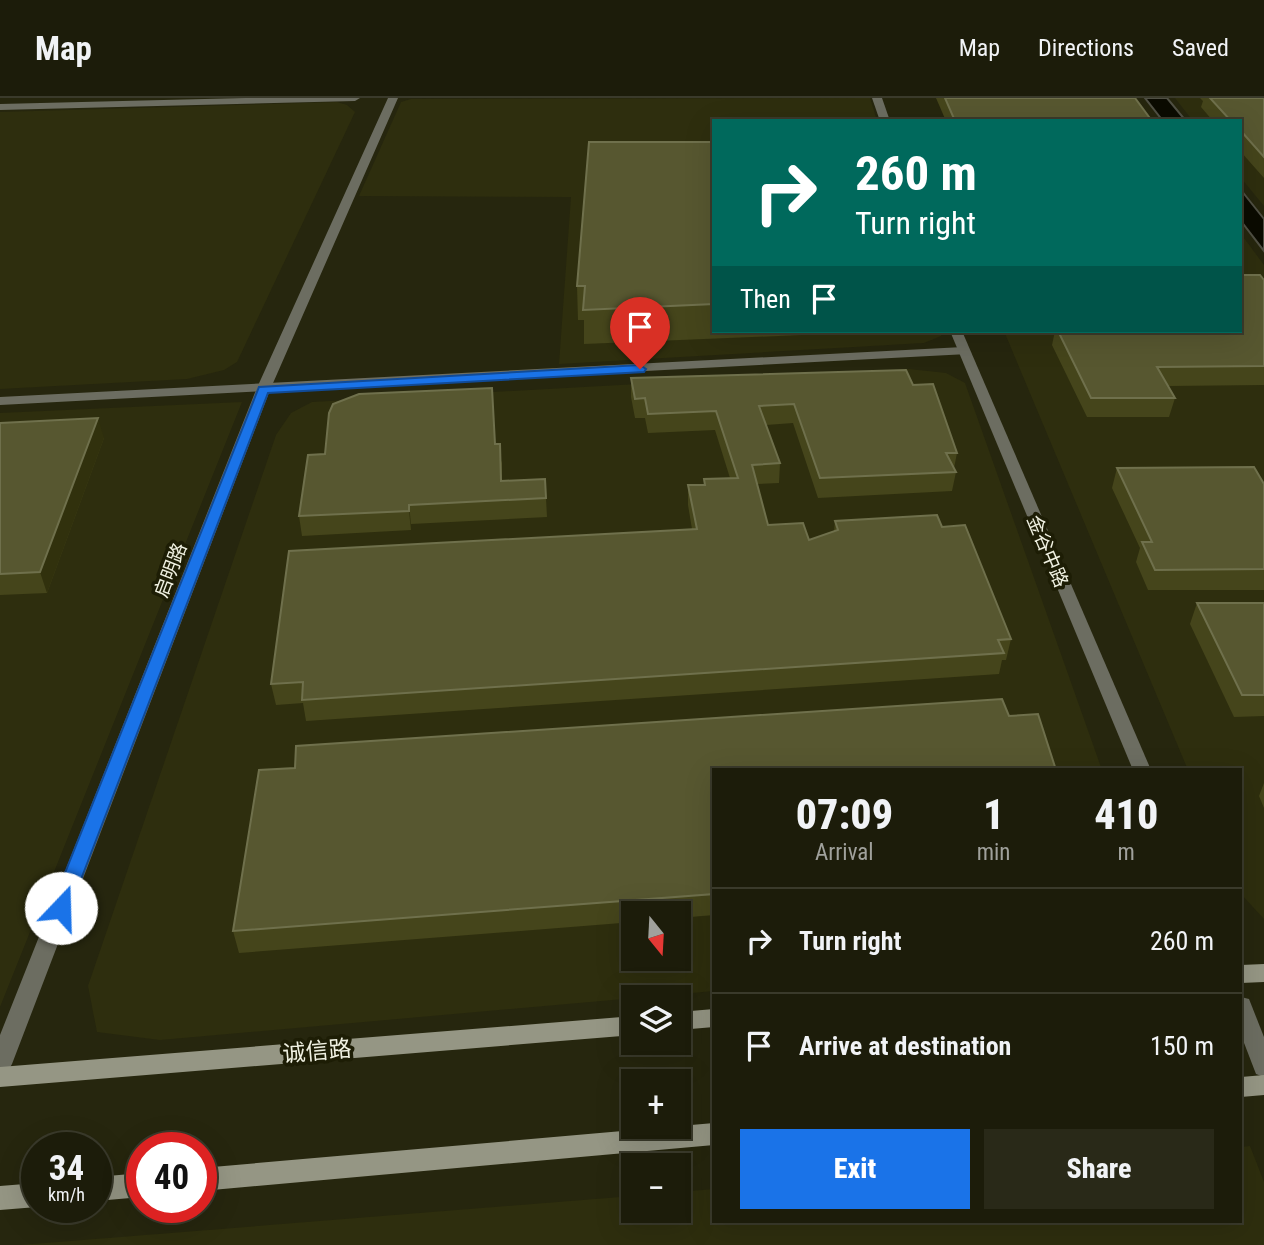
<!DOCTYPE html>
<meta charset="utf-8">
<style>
:root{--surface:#1c1c0a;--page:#292918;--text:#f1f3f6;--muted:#a0a19c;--line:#3a3a2b;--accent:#1a73e8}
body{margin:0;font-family:"Roboto Condensed","Noto Sans SC",sans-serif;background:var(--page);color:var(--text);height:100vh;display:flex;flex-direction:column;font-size:26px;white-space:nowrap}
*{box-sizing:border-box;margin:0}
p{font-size:23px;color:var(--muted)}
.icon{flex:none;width:38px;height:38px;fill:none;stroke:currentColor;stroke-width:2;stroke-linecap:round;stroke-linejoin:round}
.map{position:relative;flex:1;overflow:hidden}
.side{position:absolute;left:712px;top:670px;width:530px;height:455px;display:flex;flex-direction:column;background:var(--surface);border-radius:0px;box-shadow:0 7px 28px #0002,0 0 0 2px var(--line)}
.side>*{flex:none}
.top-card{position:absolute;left:712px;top:21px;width:530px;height:214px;border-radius:0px;box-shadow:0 7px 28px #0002,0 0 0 2px var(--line);background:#00695c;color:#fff;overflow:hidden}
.needle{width:46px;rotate:162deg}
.controls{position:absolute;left:621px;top:803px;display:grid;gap:14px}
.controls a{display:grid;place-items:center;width:70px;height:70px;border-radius:0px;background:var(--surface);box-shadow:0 7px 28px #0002,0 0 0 2px var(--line);font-size:35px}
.speed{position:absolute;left:21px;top:1034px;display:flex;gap:14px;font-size:35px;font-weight:700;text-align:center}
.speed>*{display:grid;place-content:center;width:91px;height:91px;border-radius:50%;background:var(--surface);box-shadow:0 7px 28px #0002,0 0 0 2px var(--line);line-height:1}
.speed small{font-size:18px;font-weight:400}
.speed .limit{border:10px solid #d22;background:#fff;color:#111}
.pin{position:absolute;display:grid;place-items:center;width:60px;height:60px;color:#fff;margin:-72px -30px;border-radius:50% 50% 50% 0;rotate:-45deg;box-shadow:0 0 7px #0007}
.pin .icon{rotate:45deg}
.me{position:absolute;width:77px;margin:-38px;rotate:21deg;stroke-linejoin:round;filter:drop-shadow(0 0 5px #0008)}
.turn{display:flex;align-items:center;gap:24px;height:147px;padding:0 28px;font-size:32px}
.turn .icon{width:91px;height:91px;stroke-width:2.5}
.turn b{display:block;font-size:49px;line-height:60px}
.then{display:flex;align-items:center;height:66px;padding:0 28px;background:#0003;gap:14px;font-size:26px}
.eta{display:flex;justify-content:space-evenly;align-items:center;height:119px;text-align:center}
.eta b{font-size:42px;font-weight:800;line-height:49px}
.action{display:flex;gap:14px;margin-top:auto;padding:14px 28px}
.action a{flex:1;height:80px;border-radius:0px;background:var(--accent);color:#fff;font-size:28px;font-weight:800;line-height:80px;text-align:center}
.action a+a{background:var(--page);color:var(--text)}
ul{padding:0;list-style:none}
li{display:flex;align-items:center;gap:21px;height:105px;padding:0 28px;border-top:2px solid var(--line)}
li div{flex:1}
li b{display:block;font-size:26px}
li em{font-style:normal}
header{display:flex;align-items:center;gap:42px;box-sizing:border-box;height:98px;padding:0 35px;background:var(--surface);border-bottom:2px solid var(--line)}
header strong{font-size:33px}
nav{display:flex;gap:38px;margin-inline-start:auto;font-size:24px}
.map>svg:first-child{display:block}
.built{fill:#2e2e0e;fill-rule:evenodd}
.water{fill:#0b0b00;stroke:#505044;stroke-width:2}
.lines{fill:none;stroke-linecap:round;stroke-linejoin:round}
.minor{fill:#6c6d61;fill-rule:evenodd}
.tertiary{fill:#6c6d61;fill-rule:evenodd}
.secondary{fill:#959684;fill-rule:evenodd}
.wall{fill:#45451b}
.shaded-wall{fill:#31310d}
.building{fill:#575730;stroke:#6f704c;stroke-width:2}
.route{fill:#1a73e8;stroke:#114b97;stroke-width:2}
.labels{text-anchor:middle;stroke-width:7;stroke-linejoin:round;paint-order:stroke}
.street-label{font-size:19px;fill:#f0f1e2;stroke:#1d1d05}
.near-street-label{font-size:23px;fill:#f0f1e2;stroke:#1d1d05}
</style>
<header>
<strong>Map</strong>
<nav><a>Map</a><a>Directions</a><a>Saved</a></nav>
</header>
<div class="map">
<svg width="1264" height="1147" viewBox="0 0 1264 1147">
<rect width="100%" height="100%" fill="#26260e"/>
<g class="built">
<path d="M870,0L877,23H714V233H943L941,238L924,245L559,266L571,99L359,98L401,4L411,1Z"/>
<path d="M1175,0H1264V108L1241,80V23H1193Z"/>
<path d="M337,4L347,7L355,14L237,264L224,272L187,281L0,291V14Z"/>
<path d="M1241,136L1264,167V821L1241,796V672H1188L1004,233H1241Z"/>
<path d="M909,271L946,275L965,285L1102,672H714V893L160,942L97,934L88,888L276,337L291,315L312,304ZM634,816H679V861H634Z"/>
<path d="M242,304L0,909V315Z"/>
<path d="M1250,1048L1264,1084V1147H20L633,1098L634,1113H679V1094L714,1091V1124H1241V1049Z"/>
</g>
<g class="water">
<path d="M1145,0H1167L1186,23H1163Z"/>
<path d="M1241,92L1264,121V153L1241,123Z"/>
</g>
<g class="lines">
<path class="minor" d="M963,249L968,250V256L0,307V299Z"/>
<g class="tertiary">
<path d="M245,0H360L355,3L0,12V6Z"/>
<path d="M388,0H398L270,292L12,966L8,973L0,976V937L256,292Z"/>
<path d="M872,0H882L890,23H880Z"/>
<path d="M950,233H962L1151,672H1133Z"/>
<path d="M1241,899L1249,901L1264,939V979L1256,976L1241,937Z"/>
</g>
<g class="secondary">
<path d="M1264,866V884L1241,885V867Z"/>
<path d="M714,911V929L679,932V914Z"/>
<path d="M634,918V937L0,989V969Z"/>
<path d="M1264,977V997L1241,999V979Z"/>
<path d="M714,1025V1047L201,1093V1070Z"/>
<path d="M142,1075V1099L96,1103V1079Z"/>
<path d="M37,1085V1109L0,1112V1088Z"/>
</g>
</g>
<g class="wall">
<path d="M936,0H1135L1152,23H946Z"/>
<path d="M1200,0H1264V80L1241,54V23H1213L1201,9L1203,3Z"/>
<path d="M714,44V233H802V237L584,246V222H578L577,188Z"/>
<path d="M1264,182V287L1168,288L1175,300L1169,319H1087L1052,247L1055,233H1241Z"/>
<path d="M631,280L913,287L957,355L954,370L956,374L952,393L818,400L793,325L766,327L780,365L779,385L757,386L768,427L809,442L834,433L835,423L942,429L1011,541L1006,562H1002L999,576L306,623L303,605L276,607L271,586L692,431L688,407V387H704V381L730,380L715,332L648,335L645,320H635L631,299Z"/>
<path d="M0,325L104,340L47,495L0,497Z"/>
<path d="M495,346L502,365V383L545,381L547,419L411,426V432L302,438L299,418Z"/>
<path d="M1117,370L1264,386V492H1148L1136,464L1140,450L1112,390Z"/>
<path d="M1197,505H1264V618L1234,619L1190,526Z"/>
<path d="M714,672V817L679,820V816H634V824L239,855L233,833Z"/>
<path d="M1264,685V710L1259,698Z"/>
</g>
<g class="shaded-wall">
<path d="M98,320L104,340L47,495L40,474Z"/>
<path d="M409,407L411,426V432L409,413Z"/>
</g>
<g class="building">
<path d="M945,0H1135L1152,23H955Z"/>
<path d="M1210,0H1264V59L1241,33V23H1231Z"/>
<path d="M589,44H714V206L583,212L585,188H577Z"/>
<path d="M1241,177H1260L1264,182V268L1157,269L1175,300H1091L1058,233H1241Z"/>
<path d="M906,272L913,287L933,286L957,355H946L956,374L820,380L794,306L759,308L780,365L752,367L768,427L803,425L809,442L838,432L835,423L937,417L942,429L965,427L1011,541L998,542L1004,555L302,602L303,584L271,586L289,453L697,431L688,387H705L704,381L738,380L716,313L648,316L645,300L635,301L631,280Z"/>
<path d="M492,290L495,346H500L501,383L545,381L546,400L409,407V413L299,418L308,357L325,356L329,315L333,306L359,296Z"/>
<path d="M98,320L40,474L0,476V325Z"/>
<path d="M1254,369L1264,386V471L1155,472L1142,444H1152L1117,370Z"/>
<path d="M1197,505H1264V597H1242Z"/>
<path d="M1002,601L1009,618L1038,616L1056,672H714V796L233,833L259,672L295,670L296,648Z"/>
</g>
<path class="route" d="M640,267L646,271L644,274L268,295L70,810L67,816H54L51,810L259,289Z"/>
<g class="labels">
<g class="street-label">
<text transform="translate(1048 453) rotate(67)" y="7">金谷中路</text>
<text transform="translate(170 472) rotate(-69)" y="7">启明路</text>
</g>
<g class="near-street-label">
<text transform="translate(317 953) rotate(-5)" y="8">诚信路</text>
</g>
</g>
</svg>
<div class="controls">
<a><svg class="needle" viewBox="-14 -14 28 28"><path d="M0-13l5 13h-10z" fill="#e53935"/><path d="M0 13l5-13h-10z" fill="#a0a19c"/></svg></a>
<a><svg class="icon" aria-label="layers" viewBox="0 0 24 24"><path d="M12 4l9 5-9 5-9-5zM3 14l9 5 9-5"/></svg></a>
<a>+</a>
<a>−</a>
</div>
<div class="speed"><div>34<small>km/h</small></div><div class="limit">40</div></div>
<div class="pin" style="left:640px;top:271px;background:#d93025"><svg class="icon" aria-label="arrive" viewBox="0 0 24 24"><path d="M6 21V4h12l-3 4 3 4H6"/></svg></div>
<svg class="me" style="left:61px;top:810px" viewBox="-20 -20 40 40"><circle r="19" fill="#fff"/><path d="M0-13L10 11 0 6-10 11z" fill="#1a73e8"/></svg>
<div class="top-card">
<div class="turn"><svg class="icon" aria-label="right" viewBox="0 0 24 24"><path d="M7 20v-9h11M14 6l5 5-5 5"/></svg><div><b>260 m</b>Turn right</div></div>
<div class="then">Then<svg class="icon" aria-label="arrive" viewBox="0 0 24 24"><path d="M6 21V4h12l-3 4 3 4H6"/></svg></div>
</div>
<section class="side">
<div class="eta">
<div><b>07:09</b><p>Arrival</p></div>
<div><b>1</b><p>min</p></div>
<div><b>410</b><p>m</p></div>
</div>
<ul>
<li><svg class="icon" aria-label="right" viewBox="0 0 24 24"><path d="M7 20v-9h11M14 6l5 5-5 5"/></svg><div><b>Turn right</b></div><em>260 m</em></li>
<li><svg class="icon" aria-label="arrive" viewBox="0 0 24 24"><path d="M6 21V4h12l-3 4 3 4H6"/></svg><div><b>Arrive at destination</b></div><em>150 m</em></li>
</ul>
<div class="action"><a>Exit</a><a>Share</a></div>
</section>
</div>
